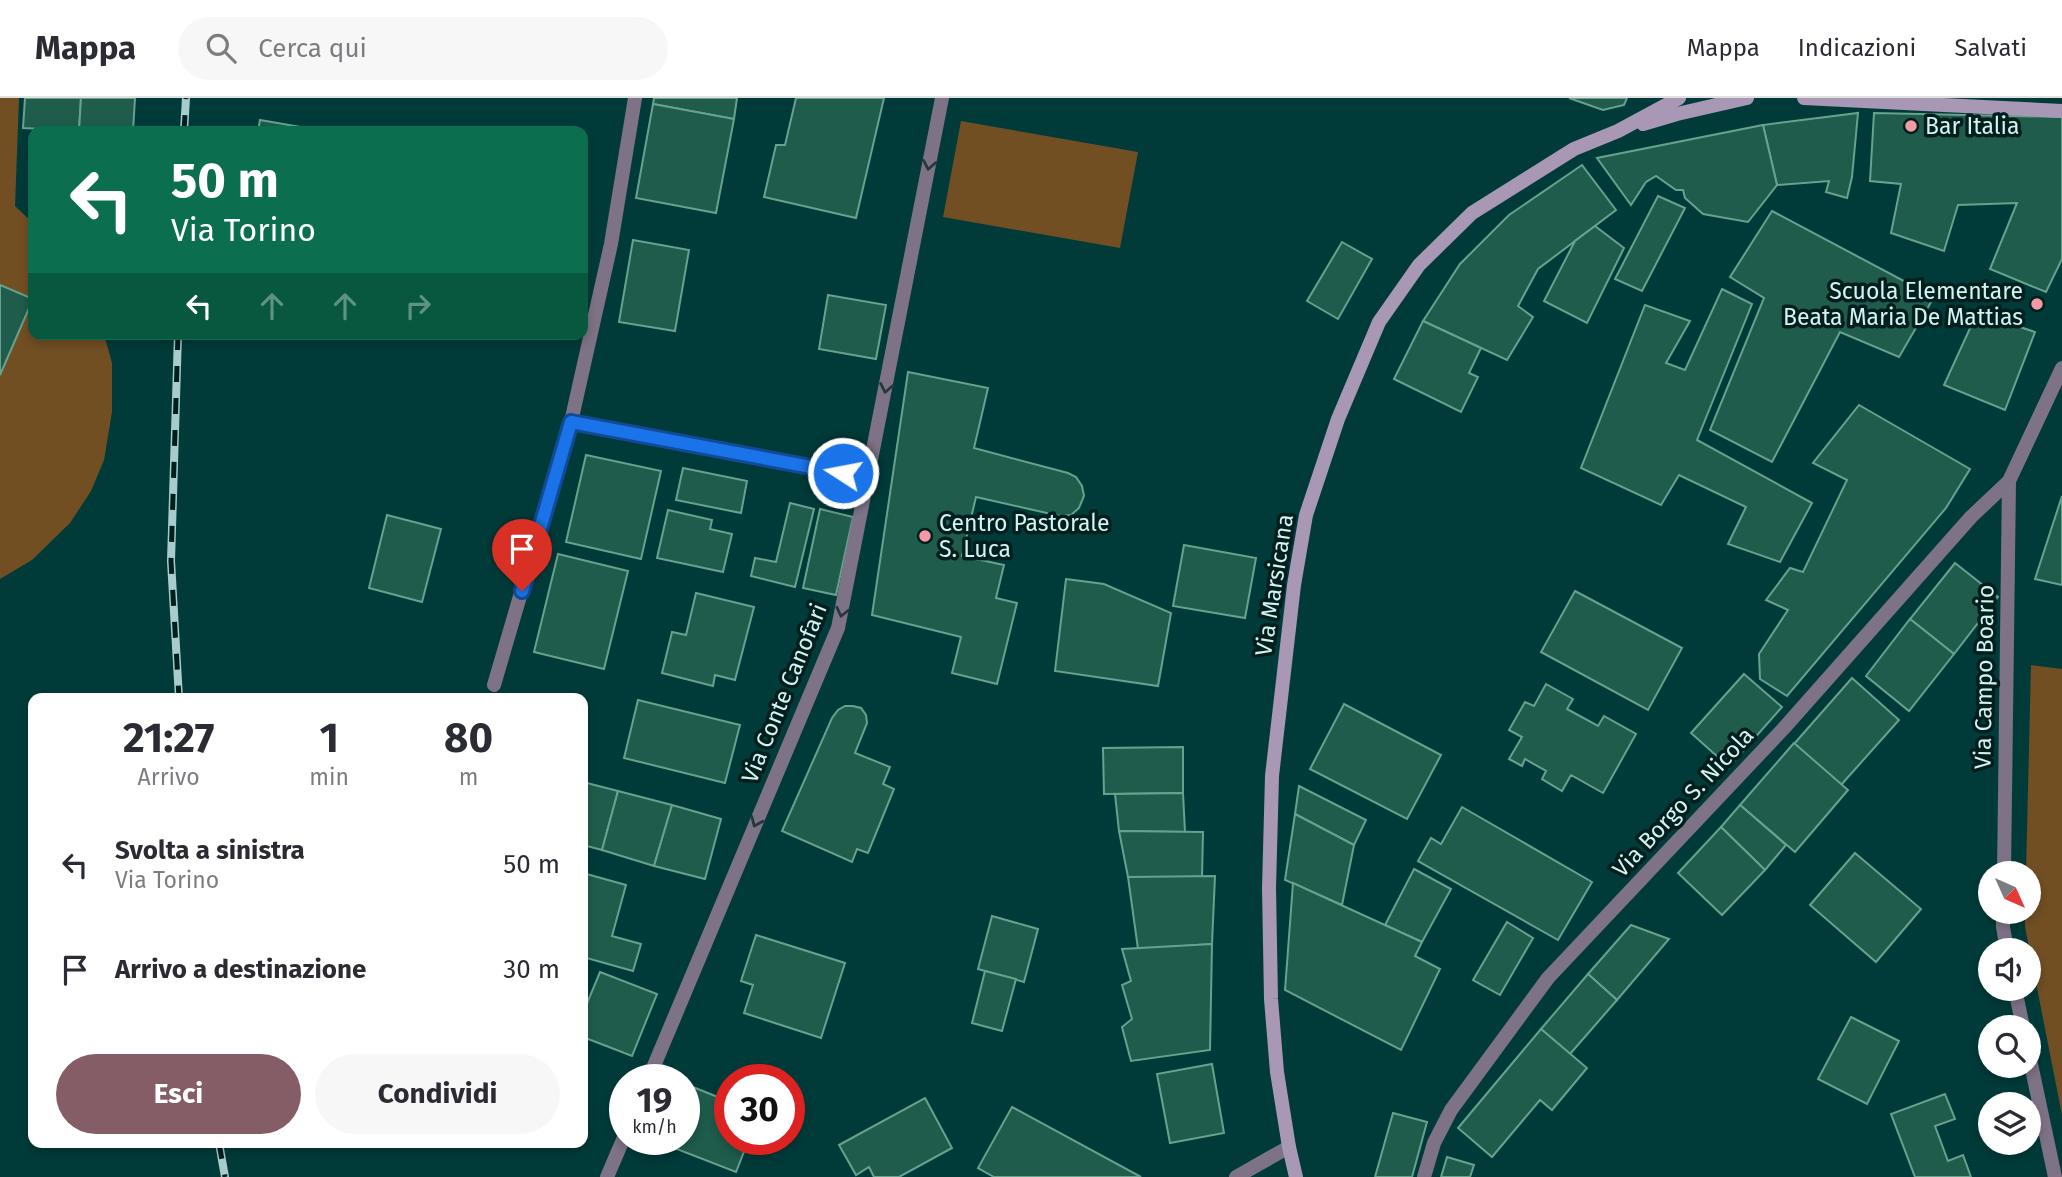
<!DOCTYPE html>
<html lang="it">
<style>
:root{--surface:#fff;--page:#f7f7f7;--text:#2b2b33;--muted:#7c7c81;--line:#e1e1e2;--accent:#855d67}
body{margin:0;font-family:"Fira Sans",sans-serif;background:var(--page);color:var(--text);height:100vh;display:flex;flex-direction:column;font-size:26px;white-space:nowrap}
*{box-sizing:border-box;margin:0}
p{font-size:23px;color:var(--muted)}
.icon{flex:none;width:38px;height:38px;fill:none;stroke:currentColor;stroke-width:2;stroke-linecap:round;stroke-linejoin:round}
.map{position:relative;flex:1;overflow:hidden}
.panel{position:absolute;left:28px;top:595px;width:560px;height:455px;display:flex;flex-direction:column;background:var(--surface);border-radius:14px;box-shadow:0 4px 10px #0003}
.panel>*{flex:none}
.guide{position:absolute;left:28px;top:28px;width:560px;height:214px;border-radius:14px;box-shadow:0 4px 10px #0003;background:#0b6e4f;color:#fff;overflow:hidden}
.needle{width:46px;rotate:135deg}
.buttons{position:absolute;left:1978px;top:763px;display:grid;gap:14px}
.buttons a{display:grid;place-items:center;width:63px;height:63px;border-radius:50%;background:var(--surface);box-shadow:0 4px 10px #0003;font-size:35px}
.speed{position:absolute;left:609px;top:966px;display:flex;gap:14px;font-size:35px;font-weight:700;text-align:center}
.speed>*{display:grid;place-content:center;width:91px;height:91px;border-radius:50%;background:var(--surface);box-shadow:0 4px 10px #0003;line-height:1}
.speed small{font-size:18px;font-weight:400}
.speed .limit{border:10px solid #d22;background:#fff;color:#111}
.pin{position:absolute;display:grid;place-items:center;width:60px;height:60px;color:#fff;margin:-72px -30px;border-radius:50% 50% 50% 0;rotate:-45deg;box-shadow:0 0 7px #0007}
.pin .icon{rotate:45deg}
.me{position:absolute;width:77px;margin:-38px;rotate:281deg;stroke-linejoin:round;filter:drop-shadow(0 0 5px #0008)}
.turn{display:flex;align-items:center;gap:24px;height:147px;padding:0 28px;font-size:32px}
.turn .icon{width:91px;height:91px;stroke-width:2.5}
.turn b{display:block;font-size:49px;line-height:60px}
.lanes{display:flex;align-items:center;height:66px;padding:0 28px;background:#0003;justify-content:center;gap:35px;direction:ltr}
.lanes .off{opacity:.35}
.eta{display:flex;justify-content:space-evenly;align-items:center;height:119px;text-align:center}
.eta b{font-size:42px;font-weight:700;line-height:49px}
.cta{display:flex;gap:14px;margin-top:auto;padding:14px 28px}
.cta a{flex:1;height:80px;border-radius:42px;background:var(--accent);color:#fff;font-size:28px;font-weight:700;line-height:80px;text-align:center}
.cta a+a{background:var(--page);color:var(--text)}
ul{padding:0;list-style:none}
li{display:flex;align-items:center;gap:21px;height:105px;padding:0 28px}
li div{flex:1}
li b{display:block;font-size:26px}
li em{font-style:normal}
header{display:flex;align-items:center;gap:42px;box-sizing:border-box;height:98px;padding:0 35px;background:var(--surface);border-bottom:2px solid var(--line)}
header strong{font-size:33px}
nav{display:flex;gap:38px;margin-inline-start:auto;font-size:24px}
.search{width:490px;height:63px;background:var(--page);display:flex;align-items:center;gap:18px;box-sizing:border-box;padding:0 24px;border-radius:38px;color:var(--muted);font-size:26px}
.map>svg:first-child{display:block}
.green{fill:#724f23}
.building{fill:#1f5c4b;stroke:#67a28e;stroke-width:2}
.lines{fill:none;stroke-linecap:round;stroke-linejoin:round}
.street{stroke:#7e7386;stroke-width:14}
.secondary{stroke:#a897b5;stroke-width:14}
.rail-casing{stroke:#a6cdcb;stroke-width:8}
.rail{stroke:#021f1e;stroke-width:5;stroke-dasharray:16;stroke-linecap:butt}
.oneway{stroke:#27383d}
.route-casing{stroke:#114b97;stroke-width:18}
.route{stroke:#1a73e8;stroke-width:12}
.poi-dot{fill:#f49aa6;stroke:#021f1e;stroke-width:2.5}
.labels{text-anchor:middle;stroke-width:7;stroke-linejoin:round;paint-order:stroke}
.poi-label{font-size:23px;fill:#d2f3f1;stroke:#021f1e;text-anchor:start}
.street-label{font-size:23px;fill:#d2f3f1;stroke:#021f1e}
</style>
<header>
<strong>Mappa</strong>
<div class="search"><svg class="icon" aria-label="search" viewBox="0 0 24 24"><circle cx="10" cy="10" r="6"/><path d="M15 15l6 6"/></svg>Cerca qui</div>
<nav><a>Mappa</a><a>Indicazioni</a><a>Salvati</a></nav>
</header>
<div class="map">
<svg width="2062" height="1079" viewBox="0 0 2062 1079">
<rect width="100%" height="100%" fill="#003b39"/>
<g class="green">
<path d="M0,0H19L15,108L33,125V236H104L112,265V314L104,362L91,393L70,425L32,462L0,481Z"/>
<path d="M961,23L1138,54L1120,150L943,119Z"/>
<path d="M2031,567L2062,571V1017L2025,829V814H2028V775H2026Z"/>
</g>
<g class="building">
<path d="M25,0H81L79,33L23,30Z"/>
<path d="M81,0H135L133,33H79Z"/>
<path d="M654,0H737L734,21L653,6Z"/>
<path d="M796,0H884L856,120L764,99L776,47H785Z"/>
<path d="M1569,0H1627L1624,7L1603,12Z"/>
<path d="M653,6L734,21L716,115L636,100Z"/>
<path d="M1858,15L1852,79L1847,100L1826,94L1829,83L1777,87L1763,27Z"/>
<path d="M1874,15L2062,19V161L2046,194L1990,171L2017,105L1958,107L1944,153L1891,135L1901,86L1870,83Z"/>
<path d="M260,22L324,33H258Z"/>
<path d="M1763,27L1777,87L1748,124L1703,116L1685,100L1683,92H1676L1656,78L1646,84L1631,107L1597,60Z"/>
<path d="M1582,67L1616,112L1538,171L1518,208L1533,219L1507,262L1423,223L1460,166L1509,117Z"/>
<path d="M1658,98L1685,110L1642,193L1615,181Z"/>
<path d="M1772,113L1934,199L1899,259L1840,234L1772,364L1710,332L1764,200L1730,179Z"/>
<path d="M1595,128L1624,150L1587,225L1544,203L1575,143Z"/>
<path d="M633,142L689,152L675,233L619,224Z"/>
<path d="M1342,144L1372,161L1338,221L1307,203Z"/>
<path d="M0,187L33,201L0,277Z"/>
<path d="M1722,191L1752,206L1697,342L1812,405L1780,464L1728,446L1746,409L1679,377L1661,407L1581,370L1645,207L1690,223L1666,265L1685,272Z"/>
<path d="M828,197L886,207L876,261L819,251Z"/>
<path d="M1977,215L2035,234L2005,312L1944,287Z"/>
<path d="M1423,223L1481,250L1469,275L1478,279L1461,314L1394,281Z"/>
<path d="M908,274L988,290L974,350L1068,375L1076,379L1082,388L1084,398L1079,410L1071,417L1060,418L976,399L962,458L1004,467L996,500L1017,505L997,586L952,575L961,539L872,517Z"/>
<path d="M1859,307L1970,371L1946,410L1787,598L1760,581L1759,556L1788,512L1766,502L1790,470L1803,474L1847,382L1813,365Z"/>
<path d="M586,357L661,373L641,461L566,444Z"/>
<path d="M683,370L747,383L741,415L676,402Z"/>
<path d="M2062,398V487L2035,481Z"/>
<path d="M790,405L814,411L795,489L751,478L755,460L776,464Z"/>
<path d="M820,411L853,419L836,497L803,490Z"/>
<path d="M668,412L712,422L710,431L732,436L723,474L657,460Z"/>
<path d="M387,417L441,431L422,504L369,490Z"/>
<path d="M1184,447L1256,460L1245,520L1173,508Z"/>
<path d="M558,456L628,473L604,571L534,554Z"/>
<path d="M1955,465L1998,499L1954,556L1910,521Z"/>
<path d="M1066,481L1104,486L1171,515L1158,588L1055,573Z"/>
<path d="M1575,493L1682,550L1648,612L1541,554Z"/>
<path d="M696,495L754,509L735,582L715,577L713,588L662,575L672,534L686,537Z"/>
<path d="M1910,521L1954,556L1909,613L1866,578Z"/>
<path d="M1744,576L1782,609L1729,669L1691,635Z"/>
<path d="M1852,580L1899,622L1841,687L1794,646Z"/>
<path d="M1546,586L1573,601L1567,611L1598,628L1604,618L1636,636L1603,695L1571,677L1562,693L1542,681L1546,673L1525,661L1522,668L1509,661L1522,639L1509,632L1525,604L1534,608Z"/>
<path d="M638,602L740,627L725,685L624,660Z"/>
<path d="M1344,606L1441,657L1407,721L1310,671Z"/>
<path d="M845,608H853L861,610L866,617L867,625L855,655L890,669L883,686L894,691L868,755L857,751L852,764L782,733L832,620L838,612Z"/>
<path d="M1794,645L1848,692L1795,754L1740,707Z"/>
<path d="M1183,649V695L1104,696L1103,650Z"/>
<path d="M583,684L618,693L602,752L583,747Z"/>
<path d="M1299,688L1366,722L1354,747L1295,716Z"/>
<path d="M618,693L672,707L654,768L602,752Z"/>
<path d="M1183,695L1185,734L1119,733L1115,696Z"/>
<path d="M672,707L721,721L705,781L654,768Z"/>
<path d="M1740,707L1786,747L1765,772L1721,729Z"/>
<path d="M1462,709L1592,784L1558,842L1418,763L1431,740L1441,746Z"/>
<path d="M1295,716L1354,747L1342,807L1285,782Z"/>
<path d="M1721,729L1765,772L1722,817L1678,775Z"/>
<path d="M1119,733L1203,734L1202,779H1128Z"/>
<path d="M1855,755L1921,811L1876,864L1810,807Z"/>
<path d="M1414,771L1451,791L1422,844L1385,827Z"/>
<path d="M583,775L626,787L612,838L641,846L633,873L583,859Z"/>
<path d="M1215,778L1212,846L1138,851L1128,779Z"/>
<path d="M1293,785L1422,844L1415,858L1440,871L1401,952L1285,892Z"/>
<path d="M992,818L1038,831L1024,884L978,871Z"/>
<path d="M1507,824L1533,840L1500,897L1473,882Z"/>
<path d="M1631,827L1669,841L1617,902L1588,876Z"/>
<path d="M756,837L845,865L821,940L744,915L753,887L741,883Z"/>
<path d="M1212,846L1210,952L1131,963L1122,929L1132,921L1122,887L1131,883L1122,851Z"/>
<path d="M985,873L1016,881L1002,933L972,925Z"/>
<path d="M600,874L657,896L632,958L583,939V915Z"/>
<path d="M1588,876L1617,902L1570,956L1541,931Z"/>
<path d="M1851,919L1899,943L1867,1006L1818,981Z"/>
<path d="M1541,931L1587,970L1552,1012L1540,1002L1492,1059L1458,1030Z"/>
<path d="M1212,966L1224,1035L1170,1045L1157,976Z"/>
<path d="M693,989L730,1004V1041H749L736,1074L669,1048L672,1041H684V1011Z"/>
<path d="M1945,996L1955,1021L1935,1028L1948,1063L1963,1057L1971,1079H1915L1891,1016Z"/>
<path d="M925,1000L952,1050L899,1079H874L869,1069L856,1077L839,1047Z"/>
<path d="M1012,1009L1141,1079H994L978,1070Z"/>
<path d="M1393,1015L1427,1024L1412,1079H1375Z"/>
<path d="M1447,1059L1474,1067L1470,1079H1441Z"/>
</g>
<g class="lines">
<g class="street">
<path d="M571,324L868,380"/>
<path d="M494,587L571,324L611,146L635,0"/>
<path d="M2004,775L2009,383"/>
<path d="M2003,814V829L2007,852"/>
<path d="M2015,891L2023,929"/>
<path d="M2028,952L2055,1079"/>
<path d="M648,982L838,530L942,0"/>
<path d="M607,1079L625,1037"/>
<path d="M1236,1079L1289,1049"/>
<path d="M1424,1079L1434,1045L1451,1012L1548,880L1784,630L1971,419L2009,383L2062,270"/>
</g>
<g class="secondary">
<path d="M1804,0L2062,13"/>
<path d="M1643,26L1677,16L1747,0"/>
<path d="M1296,1079L1289,1049L1277,974L1271,901L1269,790L1272,678L1294,487L1306,417L1338,321L1379,224L1419,167L1472,115L1574,51L1618,33L1679,0"/>
</g>
<defs>
<g id="rail">
<path d="M184,33L186,0"/>
<path d="M178,236L171,463L179,600"/>
<path d="M219,1045L225,1079"/>
</g>
</defs>
<use href="#rail" class="rail-casing"/>
<use href="#rail" class="rail"/>
</g>
<defs><path id="oneway-chevron" d="M-2-3.5L2.5 0L-2 3.5" fill="none" stroke-width="1.6" stroke-linecap="round" stroke-linejoin="round" transform="scale(1.75)"/></defs>
<g class="oneway">
<use href="#oneway-chevron" transform="translate(929 67) rotate(101)"/>
<use href="#oneway-chevron" transform="translate(886 290) rotate(101)"/>
<use href="#oneway-chevron" transform="translate(842 514) rotate(103)"/>
<use href="#oneway-chevron" transform="translate(756 724) rotate(113)"/>
</g>
<g class="lines">
<defs>
<path id="route" d="M522,493L571,324L843,375"/>
</defs>
<use href="#route" class="route-casing"/>
<use href="#route" class="route"/>
</g>
<g class="poi-dot">
<circle cx="1911" cy="28" r="7"/>
<circle cx="2037" cy="206" r="7"/>
<circle cx="925" cy="438" r="7"/>
</g>
<g class="labels">
<g class="poi-label">
<text x="1925" y="36">Bar Italia</text>
<text x="2023" y="201" text-anchor="end">Scuola Elementare<tspan x="2023" dy="26">Beata Maria De Mattias</tspan></text>
<text x="939" y="433">Centro Pastorale<tspan x="939" dy="26">S. Luca</tspan></text>
</g>
<g class="street-label">
<text transform="translate(1274 487) rotate(-81)" y="8">Via Marsicana</text>
<text transform="translate(1984 579) rotate(-89)" y="8">Via Campo Boario</text>
<text transform="translate(784 595) rotate(-68)" y="8">Via Conte Canofari</text>
<text transform="translate(1683 704) rotate(-47)" y="8">Via Borgo S. Nicola</text>
</g>
</g>
</svg>
<div class="buttons">
<a><svg class="needle" viewBox="-14 -14 28 28"><path d="M0-13l5 13h-10z" fill="#e53935"/><path d="M0 13l5-13h-10z" fill="#7c7c81"/></svg></a>
<a><svg class="icon" aria-label="sound" viewBox="0 0 24 24"><path d="M4 9h4l5-4v14l-5-4H4zM17 9q2 3 0 6"/></svg></a>
<a><svg class="icon" aria-label="search" viewBox="0 0 24 24"><circle cx="10" cy="10" r="6"/><path d="M15 15l6 6"/></svg></a>
<a><svg class="icon" aria-label="layers" viewBox="0 0 24 24"><path d="M12 4l9 5-9 5-9-5zM3 14l9 5 9-5"/></svg></a>
</div>
<div class="speed"><div>19<small>km/h</small></div><div class="limit">30</div></div>
<div class="pin" style="left:522px;top:493px;background:#d93025"><svg class="icon" aria-label="arrive" viewBox="0 0 24 24"><path d="M6 21V4h12l-3 4 3 4H6"/></svg></div>
<svg class="me" style="left:843px;top:375px" viewBox="-20 -20 40 40"><circle r="17" fill="#1a73e8" stroke="#fff" stroke-width="3"/><path d="M0-11L8 9 0 5-8 9z" fill="#fff"/></svg>
<div class="guide">
<div class="turn"><svg class="icon" aria-label="left" viewBox="0 0 24 24"><path d="M17 20v-9H6M10 6l-5 5 5 5"/></svg><div><b>50 m</b>Via Torino</div></div>
<div class="lanes"><svg class="icon" aria-label="left" viewBox="0 0 24 24"><path d="M17 20v-9H6M10 6l-5 5 5 5"/></svg><svg class="icon off" aria-label="ahead" viewBox="0 0 24 24"><path d="M12 20V5M6 11l6-6 6 6"/></svg><svg class="icon off" aria-label="ahead" viewBox="0 0 24 24"><path d="M12 20V5M6 11l6-6 6 6"/></svg><svg class="icon off" aria-label="right" viewBox="0 0 24 24"><path d="M7 20v-9h11M14 6l5 5-5 5"/></svg></div>
</div>
<section class="panel">
<div class="eta">
<div><b>21:27</b><p>Arrivo</p></div>
<div><b>1</b><p>min</p></div>
<div><b>80</b><p>m</p></div>
</div>
<ul>
<li><svg class="icon" aria-label="left" viewBox="0 0 24 24"><path d="M17 20v-9H6M10 6l-5 5 5 5"/></svg><div><b>Svolta a sinistra</b><p>Via Torino</p></div><em>50 m</em></li>
<li><svg class="icon" aria-label="arrive" viewBox="0 0 24 24"><path d="M6 21V4h12l-3 4 3 4H6"/></svg><div><b>Arrivo a destinazione</b></div><em>30 m</em></li>
</ul>
<div class="cta"><a>Esci</a><a>Condividi</a></div>
</section>
</div>
